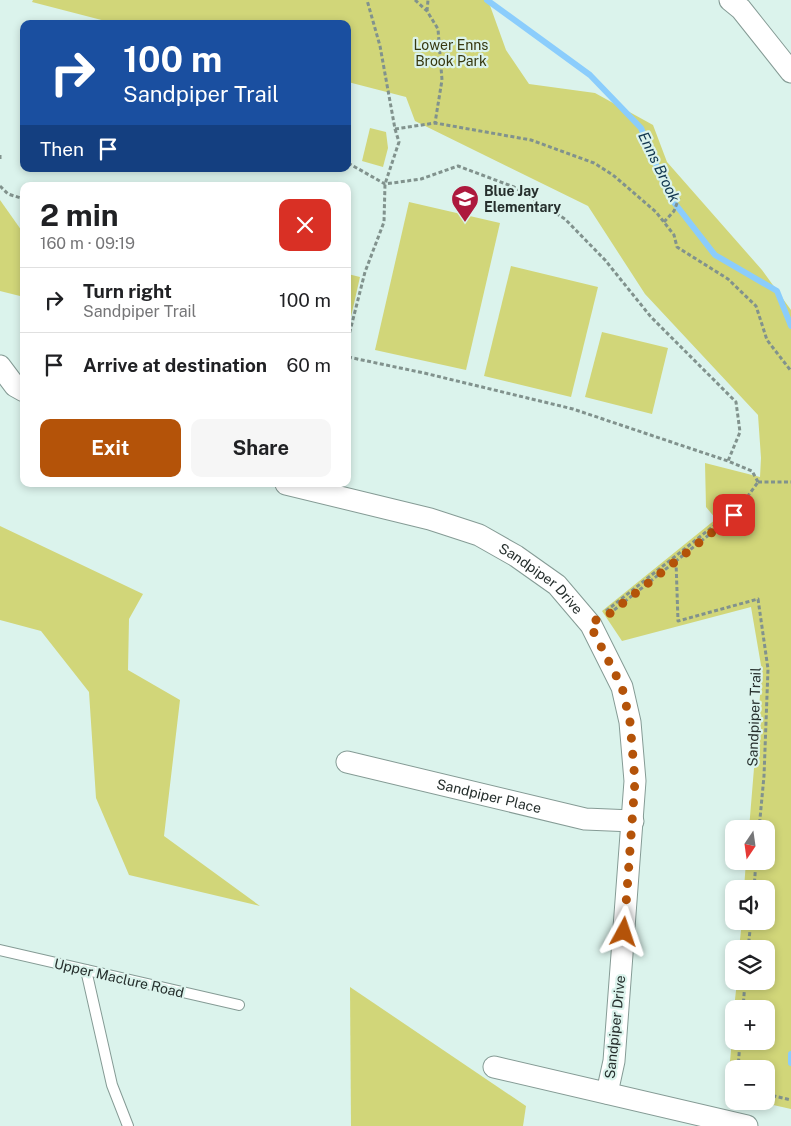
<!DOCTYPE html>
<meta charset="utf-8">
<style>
:root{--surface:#fff;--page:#f6f6f6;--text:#202124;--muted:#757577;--line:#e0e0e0;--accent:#b45309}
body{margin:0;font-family:"Public Sans",sans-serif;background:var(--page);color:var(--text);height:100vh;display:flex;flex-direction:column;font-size:19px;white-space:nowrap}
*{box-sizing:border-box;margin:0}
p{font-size:16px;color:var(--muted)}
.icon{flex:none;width:28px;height:28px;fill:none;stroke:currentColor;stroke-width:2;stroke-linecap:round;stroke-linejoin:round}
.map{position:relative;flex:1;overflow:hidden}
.sheet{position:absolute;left:20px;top:182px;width:331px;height:305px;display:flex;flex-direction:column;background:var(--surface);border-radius:10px;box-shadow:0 2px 8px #0003}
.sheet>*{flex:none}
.banner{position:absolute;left:20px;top:20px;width:331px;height:152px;border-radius:10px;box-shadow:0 2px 8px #0003;background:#1a4fa0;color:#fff;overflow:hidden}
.needle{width:32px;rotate:193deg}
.fabs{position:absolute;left:725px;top:820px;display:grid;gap:10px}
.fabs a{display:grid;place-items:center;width:50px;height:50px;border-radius:10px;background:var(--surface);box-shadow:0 2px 8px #0003;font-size:25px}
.pin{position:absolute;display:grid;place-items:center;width:42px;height:42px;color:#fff;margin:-21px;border-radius:10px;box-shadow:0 2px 8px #0006}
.me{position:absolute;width:55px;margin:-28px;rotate:5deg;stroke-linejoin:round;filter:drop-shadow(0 0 4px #0008)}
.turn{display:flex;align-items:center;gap:18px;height:105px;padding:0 20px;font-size:22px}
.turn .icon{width:65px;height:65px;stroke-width:2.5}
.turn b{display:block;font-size:35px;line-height:42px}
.then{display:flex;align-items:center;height:48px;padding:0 20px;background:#0003;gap:10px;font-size:19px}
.round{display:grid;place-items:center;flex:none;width:52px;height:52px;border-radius:10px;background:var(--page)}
.headline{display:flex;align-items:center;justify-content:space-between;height:85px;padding:0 20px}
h1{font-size:30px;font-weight:700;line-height:38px}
.button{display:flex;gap:10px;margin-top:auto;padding:10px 20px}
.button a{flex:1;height:58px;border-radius:10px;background:var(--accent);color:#fff;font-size:20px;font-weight:700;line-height:58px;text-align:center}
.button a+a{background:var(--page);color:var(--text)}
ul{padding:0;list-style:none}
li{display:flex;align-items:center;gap:15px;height:65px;padding:0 20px;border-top:1px solid var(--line)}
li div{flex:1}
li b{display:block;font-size:19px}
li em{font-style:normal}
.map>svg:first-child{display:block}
.green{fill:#d1d679}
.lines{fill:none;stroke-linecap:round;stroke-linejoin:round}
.stream{stroke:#8bcdfc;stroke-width:6}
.lane-casing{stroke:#859b95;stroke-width:12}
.street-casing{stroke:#859b95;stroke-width:23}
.path{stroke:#81928d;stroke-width:3;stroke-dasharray:4 2.5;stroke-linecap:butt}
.lane{stroke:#fff;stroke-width:10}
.street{stroke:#fff;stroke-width:21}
.route{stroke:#b45309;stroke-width:9;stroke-dasharray:0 16.2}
.labels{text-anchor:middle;stroke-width:4.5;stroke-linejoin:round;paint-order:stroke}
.park-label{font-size:14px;fill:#373810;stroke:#dbf3ec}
.poi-label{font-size:14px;font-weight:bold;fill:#262f2d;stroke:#dbf3ec;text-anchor:start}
.street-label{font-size:14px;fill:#262f2d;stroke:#dbf3ec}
.water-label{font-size:15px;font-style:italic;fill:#11364e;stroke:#dbf3ec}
</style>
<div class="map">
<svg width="791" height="1126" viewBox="0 0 791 1126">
<rect width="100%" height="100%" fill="#dbf3ec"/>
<g class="green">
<path d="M33,0H488L506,50L529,84L595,93L653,125L667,162L762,270L791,310V1109L755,1101H766V1069H734V1097L727,1095L734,1017V1041H766V1009H734L737,981H766V949H739L742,921H766V889H744L746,861H766V829H749L762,671L751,607L622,641L602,611L716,519L706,507L705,463L760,477L761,458L758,415L645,294L588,206L415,121L406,97L348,82V24H117L32,2Z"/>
<path d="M370,128L386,132L388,148L383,167L362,161Z"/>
<path d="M0,200L24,234V297L0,291Z"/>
<path d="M409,202L500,223L466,370L375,350Z"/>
<path d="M511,266L598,287L571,397L484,376Z"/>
<path d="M348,274L360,277L348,330Z"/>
<path d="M602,332L668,348L652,414L585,397Z"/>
<path d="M0,526L143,594L129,619L128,670L180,700L164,836L260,906L129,875L96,798L89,692L41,631L0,620Z"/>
<path d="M350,987L526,1106L523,1126H351Z"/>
</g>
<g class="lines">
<g class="stream">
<path d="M487,0L590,75L641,128L669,196L715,255L777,291L791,326"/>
<path d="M791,1054V1063"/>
</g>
<defs>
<g id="lane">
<path d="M0,950L239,1005"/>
<path d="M86,970L112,1085L128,1126"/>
</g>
<g id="street">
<path d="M730,0L741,9L791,72"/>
<path d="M0,366L15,386L24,391"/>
<path id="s1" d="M286,484L430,519L479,535L516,556L557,585L591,625L622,687L630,722L635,781L614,1061L607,1093"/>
<path id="s2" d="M347,762L585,819L633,821"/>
<path d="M494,1067L747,1126"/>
</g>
</defs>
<use href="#lane" class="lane-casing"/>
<use href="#street" class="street-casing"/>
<g class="path">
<path d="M415,0L427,11L438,29L442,80L435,123"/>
<path d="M427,11L428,0"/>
<path d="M395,129L435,123L531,140L594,163L613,175L656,212L674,235L677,247L728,279L756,306L767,340L791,371"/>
<path d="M0,159V155"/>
<path d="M348,163L385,184L421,179L458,166L514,187L565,219L605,260L651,317L736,402L740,432L728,461"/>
<path d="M0,186L8,194L24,199"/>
<path d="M664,222L674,211L679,198"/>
<path d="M348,339L365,272L384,222L385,184L399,142L395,129L380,46L367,0"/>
<path d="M348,357L424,373L573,409L728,461L752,471L758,482"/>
<path d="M758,482H791"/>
<path d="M676,561L678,621L758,599L768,669L764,776L759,829"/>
<path d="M606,611L730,513L738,510"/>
<path d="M609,614L734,515L758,482"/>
<path d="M754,889L756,861"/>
<path d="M748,949L751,921"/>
<path d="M743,1009L745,981"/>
<path d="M738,1069L740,1041"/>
<path d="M766,1094L791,1100"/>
</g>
<use href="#lane" class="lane"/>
<use href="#street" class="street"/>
</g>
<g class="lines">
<path class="route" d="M624,932L635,781L630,722L622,687L590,625L601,616L608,615L734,515"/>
</g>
<defs>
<symbol id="school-pin" viewBox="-11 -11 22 30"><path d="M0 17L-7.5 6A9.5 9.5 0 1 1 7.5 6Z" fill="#ad193d" stroke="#dbf3ec"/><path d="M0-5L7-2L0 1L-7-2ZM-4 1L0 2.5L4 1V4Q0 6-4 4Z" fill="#fff"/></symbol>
</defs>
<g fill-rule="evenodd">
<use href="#school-pin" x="449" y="183" width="32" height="43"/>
</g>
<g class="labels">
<g class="park-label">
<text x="451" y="50">Lower Enns<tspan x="451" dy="16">Brook Park</tspan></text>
</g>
<g class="poi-label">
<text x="484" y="196">Blue Jay<tspan x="484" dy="16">Elementary</tspan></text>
</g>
<g class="street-label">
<text dy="5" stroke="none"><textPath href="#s1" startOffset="276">Sandpiper Drive</textPath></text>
<text transform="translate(754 717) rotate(-88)" y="5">Sandpiper Trail</text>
<text dy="5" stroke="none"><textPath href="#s2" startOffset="146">Sandpiper Place</textPath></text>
<text transform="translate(119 978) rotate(13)" y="5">Upper Maclure Road</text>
<text transform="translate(615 1027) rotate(-84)" y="5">Sandpiper Drive</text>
</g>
<g class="water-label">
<text transform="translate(659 167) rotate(64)" y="5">Enns Brook</text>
</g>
</g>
</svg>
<div class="fabs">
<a><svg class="needle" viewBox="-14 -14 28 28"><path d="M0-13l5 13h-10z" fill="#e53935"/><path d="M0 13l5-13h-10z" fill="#757577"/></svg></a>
<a><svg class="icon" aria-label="sound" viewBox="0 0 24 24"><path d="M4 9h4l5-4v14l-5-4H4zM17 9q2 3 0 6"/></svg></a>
<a><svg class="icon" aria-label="layers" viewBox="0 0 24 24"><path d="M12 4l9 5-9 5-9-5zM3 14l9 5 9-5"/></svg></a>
<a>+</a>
<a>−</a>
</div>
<div class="pin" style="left:734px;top:515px;background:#d93025"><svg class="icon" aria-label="arrive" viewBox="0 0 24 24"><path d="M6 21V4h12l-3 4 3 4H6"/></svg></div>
<svg class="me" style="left:624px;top:932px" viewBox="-20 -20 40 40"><path d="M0-17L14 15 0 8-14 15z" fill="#b45309" stroke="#fff" stroke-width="4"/></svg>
<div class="banner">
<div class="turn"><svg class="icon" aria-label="right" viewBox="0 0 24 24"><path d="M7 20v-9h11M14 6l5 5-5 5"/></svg><div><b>100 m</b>Sandpiper Trail</div></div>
<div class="then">Then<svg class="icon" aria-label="arrive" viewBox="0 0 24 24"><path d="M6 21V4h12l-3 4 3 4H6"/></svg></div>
</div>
<section class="sheet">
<div class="headline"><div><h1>2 min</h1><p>160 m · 09:19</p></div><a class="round" style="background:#d93025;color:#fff"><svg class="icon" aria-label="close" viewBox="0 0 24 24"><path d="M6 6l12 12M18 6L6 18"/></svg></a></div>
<ul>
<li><svg class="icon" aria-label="right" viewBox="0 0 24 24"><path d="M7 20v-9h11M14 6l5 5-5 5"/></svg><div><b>Turn right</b><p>Sandpiper Trail</p></div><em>100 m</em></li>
<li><svg class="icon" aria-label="arrive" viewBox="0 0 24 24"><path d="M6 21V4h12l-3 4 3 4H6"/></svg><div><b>Arrive at destination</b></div><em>60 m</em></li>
</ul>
<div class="button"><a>Exit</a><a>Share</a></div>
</section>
</div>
